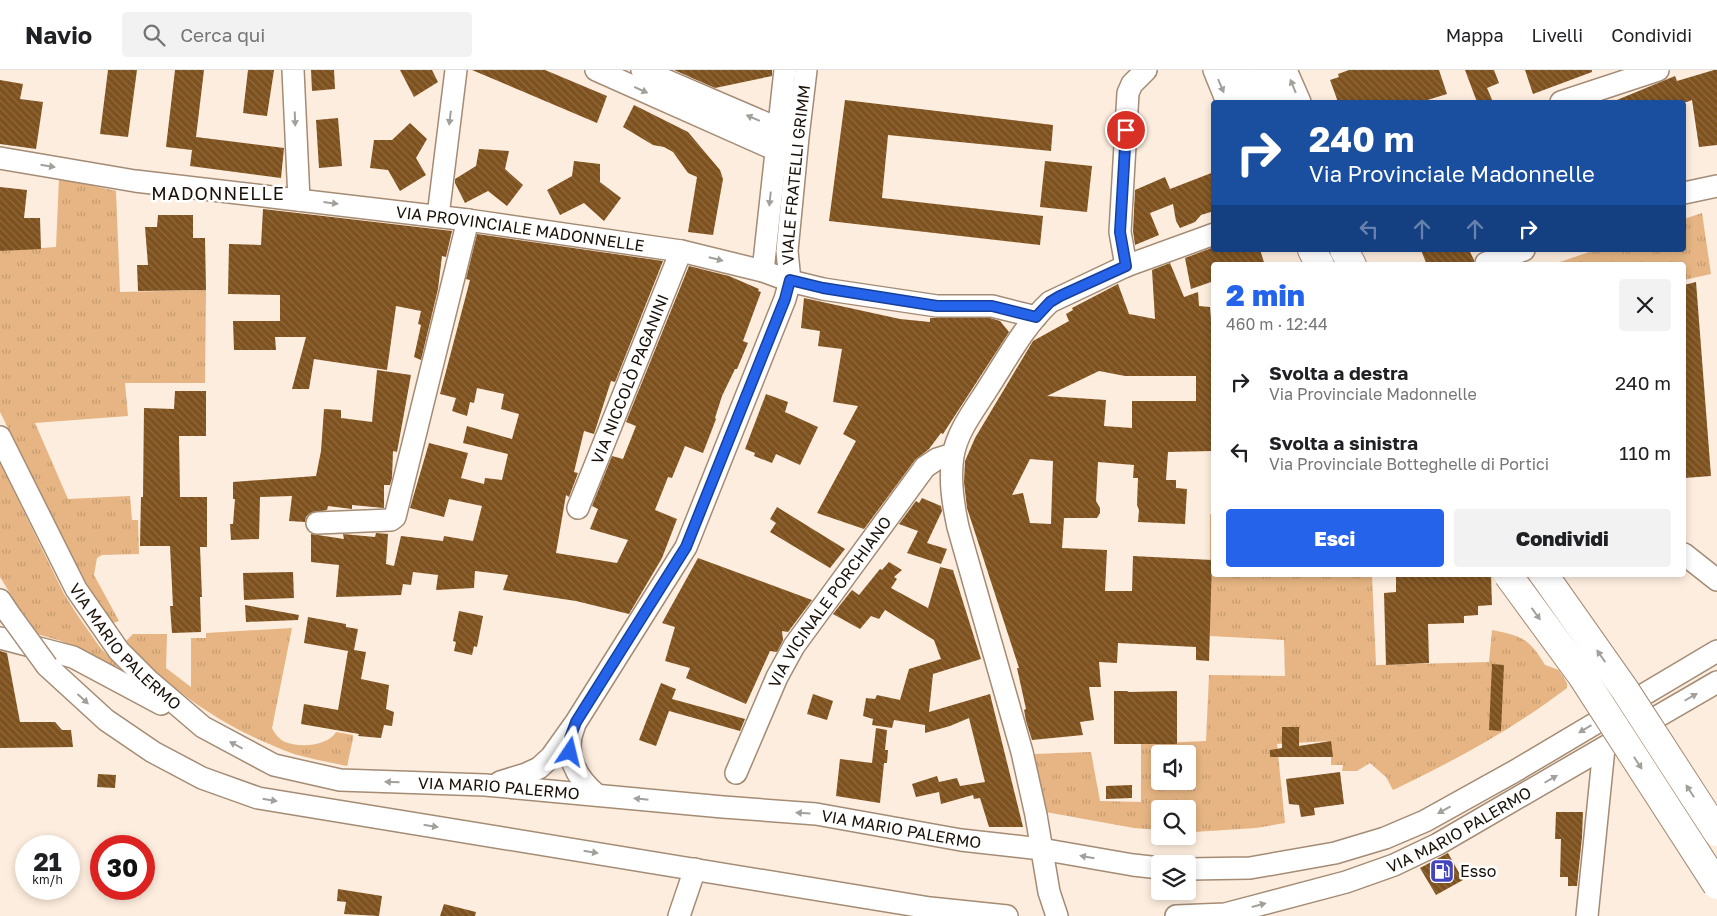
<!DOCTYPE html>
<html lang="it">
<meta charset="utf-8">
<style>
:root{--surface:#fff;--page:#f2f2f2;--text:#202124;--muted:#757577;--line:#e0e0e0;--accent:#2563eb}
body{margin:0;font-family:"Golos Text",sans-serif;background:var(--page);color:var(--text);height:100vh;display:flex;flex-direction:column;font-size:19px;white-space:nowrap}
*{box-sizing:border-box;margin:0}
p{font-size:16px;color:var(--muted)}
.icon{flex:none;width:28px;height:28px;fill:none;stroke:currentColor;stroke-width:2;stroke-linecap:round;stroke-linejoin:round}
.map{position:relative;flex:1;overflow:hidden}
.panel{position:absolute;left:1211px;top:192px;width:475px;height:315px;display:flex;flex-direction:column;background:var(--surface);border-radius:5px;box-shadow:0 2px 8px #0003}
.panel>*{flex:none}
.guide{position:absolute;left:1211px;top:30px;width:475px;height:152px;border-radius:5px;box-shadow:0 2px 8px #0003;background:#1a4fa0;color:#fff;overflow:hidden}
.buttons{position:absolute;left:1151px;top:675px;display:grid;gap:10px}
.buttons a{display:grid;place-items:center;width:45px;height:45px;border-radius:5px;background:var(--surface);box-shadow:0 2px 8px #0003;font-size:25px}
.speed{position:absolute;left:15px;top:765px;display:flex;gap:10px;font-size:25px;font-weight:700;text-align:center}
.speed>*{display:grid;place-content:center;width:65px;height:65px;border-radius:50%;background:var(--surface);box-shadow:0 2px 8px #0003;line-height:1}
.speed small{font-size:12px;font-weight:400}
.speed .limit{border:8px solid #d22;background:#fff;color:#111}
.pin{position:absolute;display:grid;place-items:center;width:42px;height:42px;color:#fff;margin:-21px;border:2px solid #fff;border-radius:50%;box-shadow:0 1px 5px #0007}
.me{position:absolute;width:55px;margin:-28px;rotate:10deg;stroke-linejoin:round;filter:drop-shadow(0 0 4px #0008)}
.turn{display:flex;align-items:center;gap:18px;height:105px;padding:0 15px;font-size:22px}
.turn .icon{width:65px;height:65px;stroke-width:2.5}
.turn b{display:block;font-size:35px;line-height:42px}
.lanes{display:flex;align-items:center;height:48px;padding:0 15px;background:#0003;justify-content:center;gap:25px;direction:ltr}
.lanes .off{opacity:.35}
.round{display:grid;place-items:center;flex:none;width:52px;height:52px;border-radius:5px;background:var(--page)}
.summary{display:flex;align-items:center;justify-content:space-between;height:85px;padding:0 15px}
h1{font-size:30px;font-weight:800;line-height:38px;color:var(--accent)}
.cta{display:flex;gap:10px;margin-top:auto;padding:10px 15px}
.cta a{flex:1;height:58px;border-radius:5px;background:var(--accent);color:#fff;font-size:20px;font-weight:800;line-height:58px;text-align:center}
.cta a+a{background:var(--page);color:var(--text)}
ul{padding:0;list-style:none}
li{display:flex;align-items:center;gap:15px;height:70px;padding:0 15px}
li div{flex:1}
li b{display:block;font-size:19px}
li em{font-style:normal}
header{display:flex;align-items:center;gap:30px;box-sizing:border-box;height:70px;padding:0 25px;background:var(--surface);border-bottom:1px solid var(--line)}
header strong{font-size:24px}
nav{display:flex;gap:28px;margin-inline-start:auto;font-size:18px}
.search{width:350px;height:45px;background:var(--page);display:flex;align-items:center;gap:12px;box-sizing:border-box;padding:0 18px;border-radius:5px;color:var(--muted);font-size:19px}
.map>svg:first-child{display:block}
.grass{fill:url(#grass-tufts);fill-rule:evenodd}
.building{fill:url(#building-back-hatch);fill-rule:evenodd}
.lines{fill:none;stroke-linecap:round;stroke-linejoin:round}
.minor-casing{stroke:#a48b74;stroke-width:24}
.highway-casing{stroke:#a48b74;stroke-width:30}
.minor{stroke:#fff;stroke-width:21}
.highway{stroke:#fff;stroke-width:28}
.minor-bridge-casing{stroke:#a48b74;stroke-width:24;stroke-linecap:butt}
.highway-bridge-casing{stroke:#a48b74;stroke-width:30;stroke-linecap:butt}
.minor-bridge{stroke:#fff;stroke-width:21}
.highway-bridge{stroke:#fff;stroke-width:28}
.oneway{fill:#a3a09c}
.route-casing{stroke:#184099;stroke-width:12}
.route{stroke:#2563eb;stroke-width:9}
.labels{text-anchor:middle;stroke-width:5;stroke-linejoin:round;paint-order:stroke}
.street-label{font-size:16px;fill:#1a1108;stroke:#fff}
.poi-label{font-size:16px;fill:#1a1108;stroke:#fff;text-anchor:start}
.neighbourhood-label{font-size:18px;letter-spacing:1px;fill:#1a1108;stroke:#fff}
</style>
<header>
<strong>Navio</strong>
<div class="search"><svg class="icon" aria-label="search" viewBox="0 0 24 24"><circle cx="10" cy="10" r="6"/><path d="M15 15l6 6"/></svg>Cerca qui</div>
<nav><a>Mappa</a><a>Livelli</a><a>Condividi</a></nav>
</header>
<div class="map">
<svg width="1717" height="846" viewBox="0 0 1717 846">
<defs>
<pattern id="grass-tufts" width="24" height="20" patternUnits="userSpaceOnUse" patternTransform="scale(1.25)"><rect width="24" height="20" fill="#e6b583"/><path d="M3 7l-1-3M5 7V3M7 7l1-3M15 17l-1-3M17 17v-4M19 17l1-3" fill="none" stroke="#c59b70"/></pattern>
<pattern id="building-back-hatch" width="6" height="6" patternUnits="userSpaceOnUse" patternTransform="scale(1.25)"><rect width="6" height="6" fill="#7e511d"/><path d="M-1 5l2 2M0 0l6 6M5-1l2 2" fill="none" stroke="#8d6b43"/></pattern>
</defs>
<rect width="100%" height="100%" fill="#fdedde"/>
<g class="grass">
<path d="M59,108L116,121L120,222L206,220L205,313H125L128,346L35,353L68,429L130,426L132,450H138L139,484L102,485L97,488L94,505L119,551L113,553L83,509L0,342V181L56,177Z"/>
<path d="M1702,143L1711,204L1684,210V195H1551L1595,180H1684V149Z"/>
<path d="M0,393L64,524L78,546L99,576L117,596L116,599L61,571L37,564L24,546L0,507Z"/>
<path d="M1210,444H1214V505H1372L1376,595L1489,592L1492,560C1521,566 1529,568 1545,595L1559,600L1567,613V618C1513,659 1454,691 1393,720L1386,707L1370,693L1357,701H1342L1343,695H1331V671L1277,674L1285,753L1256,758L1194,762H1188V739H1160V760L1134,758L1040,741L1030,687L1034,684L1091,682L1100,731L1141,732V674L1206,671L1209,605L1285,606L1284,570L1210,566ZM1160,684H1188V711H1160Z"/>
<path d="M292,558L272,658C275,664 279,669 285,672C299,678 328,676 336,662L353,665V669L347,696C329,692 311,689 294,684C230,661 171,623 126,571L133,564H167L166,598L191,617V568H206V563Z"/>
</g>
<g class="building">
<path d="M108,0H137L128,67L100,64Z"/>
<path d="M175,0H204L196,67L284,78L281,108L190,96L192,80L166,77Z"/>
<path d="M248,0H274L267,46L243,43Z"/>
<path d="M311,0H334L335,19L312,21Z"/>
<path d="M400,0H432L438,12L414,27Z"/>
<path d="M472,0H545L607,26L597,53Z"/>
<path d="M674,0H772V6L715,18Z"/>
<path d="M1349,0H1439L1447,24L1421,32H1338L1330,10L1339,7L1338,4Z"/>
<path d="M1465,0H1494L1499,13L1487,18L1493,32H1477Z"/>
<path d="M1525,0H1592V2L1533,24Z"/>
<path d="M1714,0H1717V75L1699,77L1692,30L1687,32H1612L1675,6L1677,11Z"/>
<path d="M0,10L23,14L20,29L43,32L36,79L0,74Z"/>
<path d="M845,30L1053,55L1051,81L888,65L882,128L1043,146L1040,175L829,151Z"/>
<path d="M634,35L688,62L720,100L723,109L713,165L688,162L697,107L688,103L673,82L664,77L653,75L623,57Z"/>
<path d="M338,48L342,96L319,98L316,50Z"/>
<path d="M410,53L427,69L416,88L426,105L400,121L388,100L370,98L374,70H392Z"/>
<path d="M479,79L509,81L505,99L523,115L507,136L488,121L465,133L455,113V109L476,96Z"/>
<path d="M574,91L600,94V112L621,128L604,151L584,133L560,145L547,120L572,106Z"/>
<path d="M1045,91L1092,96L1087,142L1040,137Z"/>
<path d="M1214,102V141L1201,145L1195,152L1180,158L1176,151L1173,134L1150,143L1159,165L1135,175L1133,161L1135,120L1165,107L1170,119Z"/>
<path d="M0,117L27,120L24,148H40L41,179L0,181Z"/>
<path d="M263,139L452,161L446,187L442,186L438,219L421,290L414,287L421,255L418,254L421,241L396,236L387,300L314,289L309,319H292L306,267H275L276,280H234L233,251H280V225L228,224L229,174L261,175Z"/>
<path d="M158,145H193V168H205L206,220L138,221L137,195H148L145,157H157Z"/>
<path d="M477,164L663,191L615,312L611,311L594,364L584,361L574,402L578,403L569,427L566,425L556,483L617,493L628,470L590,459L598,439L592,436L612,386L623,389L636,356L626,352L689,196L729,206L759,219L758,221L761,222L743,271L748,273L737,299H735L722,326L715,348L716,349L703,383L685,376L672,408L668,407L655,440L677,449L662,488L629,544L576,531L503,520L508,505L475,501L474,518L436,520L438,505L413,502L411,515L403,514L401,525L336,527L339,495L311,492V464L344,469L343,464L375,467L376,463L388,464L386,494L394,496L401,466L443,471L444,466L473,471L482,436L449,429L444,447L410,438L429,373L468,383L461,408L484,414L485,408L502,410L508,384L463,373L467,356L512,369L519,344L501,339L504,324L477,318L474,333L470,332L467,346L452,341L456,328L440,324L470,210L466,209Z"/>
<path d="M1214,177V180H1260L1264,192L1256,195H1214V211L1191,219L1185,188Z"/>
<path d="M1421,180H1469L1474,190V195H1427Z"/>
<path d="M1170,193L1184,227L1198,222L1199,236L1210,237L1214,288V314H1211L1212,381L1168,382L1166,410H1176V418L1187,419L1185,454L1138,452L1139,440L1137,435L1138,408H1133L1134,395L1098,392L1096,431L1100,438V443L1097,448H1064L1062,478L1107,480L1105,521H1132L1133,486L1212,490L1209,591L1196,590V577L1118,573L1117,593L1099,592L1101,617H1089L1094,650L1080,652L1083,665L1032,670L1026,651L1024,640L1026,639L1017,598H1019L967,438L964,412L965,391L975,368L1033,271L1069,251L1066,244L1073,240L1072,238L1118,214L1129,244L1155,249L1152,200ZM1099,301L1125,306H1196V331H1132V358L1104,356L1106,330L1047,326ZM1030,389L1053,391L1051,454L1030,453L1023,423L1012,425Z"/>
<path d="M1696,212L1711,406L1684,408V215Z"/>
<path d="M804,228L900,249L930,252V248H990L1000,251L1009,262L943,364L941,363L929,379L915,390L864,459L817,443L856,371L843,364L858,336L833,332L842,279L818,276L820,261L801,258Z"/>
<path d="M377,300L411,305L397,382L393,381L392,408L390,415H384V438L352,435V439L328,436L327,440L310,443L306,447L305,452L289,451L292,426L260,427L259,469L231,470L230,454H233L235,429H233V412L316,406L321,381L324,339L341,340V348L372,352Z"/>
<path d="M175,321H206V366H179L180,427H207V477H200L202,527H200L201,562L172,563L170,536H173L170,476H140L141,427H143L144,338L174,339Z"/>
<path d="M766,324L788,332L785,342L818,357L800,395L776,384L772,393L754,386L755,383L745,379Z"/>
<path d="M922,428L941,436L942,441L927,473L947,479L941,494L907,483L918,461L899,454L916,431L919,433Z"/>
<path d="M777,437L845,479L830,498L770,462L776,453L770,449Z"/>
<path d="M698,488L812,530L788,562L782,561L783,570L777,582L770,581L746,634L686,608L690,598L665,591L675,557L662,553Z"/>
<path d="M889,492L902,500L894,507L897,509L891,518L928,538L940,497L953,500L981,589L933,604L929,642L990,624L1023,757H989L980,728L974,729L973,725L941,734L939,722L916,727L912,714L937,706L939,712L957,708L960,716L985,712L969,648L950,656L925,663V655L894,650L892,658L872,655L873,649L863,646L866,628L875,629L877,625L900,630L909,599L941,589L934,570L885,540L879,549L871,546L860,559L833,544L852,520L859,525L880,499L882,500Z"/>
<path d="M293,502L294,528L244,530L243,503Z"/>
<path d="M1396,505H1491L1492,535L1478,536V545L1464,546V553L1428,554L1429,593L1386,595L1384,523L1396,522Z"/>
<path d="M245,535L299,545L298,550L246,552Z"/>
<path d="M459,541L483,546L477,577L474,576L472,585L454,581L456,572L453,571Z"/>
<path d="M308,547L346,554V557L358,559L354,580L366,582L361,609L389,615L386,639L394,642L392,656L384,655L381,668L358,666L359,664L301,654L304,634L338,640L348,581L304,573Z"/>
<path d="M0,581L7,583L20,652H55L62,660H71L73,677L0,678Z"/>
<path d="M1492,594L1504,595L1501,661L1489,660Z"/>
<path d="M661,613L676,619L672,629L745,649L740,661L669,641L656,676L639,670Z"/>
<path d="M1114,621H1127L1129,622L1177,621V674H1114Z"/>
<path d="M813,624L833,631L827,650L807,644Z"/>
<path d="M1282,657H1299V676L1331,671L1333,687H1270V680L1282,678Z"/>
<path d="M876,658L887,660L885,680H888L887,693H884L880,733L836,726L840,689L872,693Z"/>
<path d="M1340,702L1344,734L1314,738L1315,745L1301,747L1299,735L1289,734L1286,709Z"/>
<path d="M98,704L116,705L115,718L97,717Z"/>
<path d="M1132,715V728L1106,729V716Z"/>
<path d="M1556,742H1583L1582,767L1577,816H1568V807H1560L1561,769H1555Z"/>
<path d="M1448,783L1463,810L1436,825L1420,798Z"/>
<path d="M338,819L382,826L379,846L344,844L346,832L337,831Z"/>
<path d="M444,834L476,842L475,846H440Z"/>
</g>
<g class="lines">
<defs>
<g id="minor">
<path d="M293,0L299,130"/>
<path d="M596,0L776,80"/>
<path d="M642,0L791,64"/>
<path d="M1214,0L1227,32"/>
<path d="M1286,0L1300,32"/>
<path d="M1561,32L1658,0"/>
<path id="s1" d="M0,88L135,111L468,150L681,181L763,201L790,211L823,219L937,236H992L1036,247"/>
<path d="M1684,123L1717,116"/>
<path d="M438,146L456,0"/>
<path d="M1486,193L1524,180"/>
<path d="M1126,196L1120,162L1128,23L1132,14L1146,0"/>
<path d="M763,201L785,0"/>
<path id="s2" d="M0,367L76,519L119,581L148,610L203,657L274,695L340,710L485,715L723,737L816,744L961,770L1041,779L1133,795L1160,798"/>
<path id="s3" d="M578,438L681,181"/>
<path d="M317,453L391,450L395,447L468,150"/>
<path d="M1684,484L1717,510"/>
<path d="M0,530L10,545"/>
<path d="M0,568L73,587L161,634"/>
<path d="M47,596L106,650L153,682L202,708L258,728L930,838L1007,846"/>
<path d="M574,657C563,683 576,708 597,725"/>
<path id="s4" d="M736,703L777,607L794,576L925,397L937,389L953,384"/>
<path id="s5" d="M500,712L526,704L539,698L551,687L576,652L686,477L785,229L790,211L787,181L798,67L806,0"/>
<path d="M1188,799L1250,798L1335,783L1385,768L1425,751L1515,701L1717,581"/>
<path d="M679,846L695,799"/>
<path d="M1057,846L1049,822L1036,745L1022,682L958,457C953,434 949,410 953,386C957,361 975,339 988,318C1007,289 1024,256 1050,232L1126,196L1214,164"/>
<path id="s6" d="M1176,846L1225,844L1346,812L1394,795L1438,774L1717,612"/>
<path d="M1587,846L1604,678"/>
</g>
<g id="highway">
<path d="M1236,0L1249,32"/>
<path d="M1265,0L1278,32"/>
<path d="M1312,180L1320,195"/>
<path d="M1344,180L1352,195"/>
</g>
</defs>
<use href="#minor" class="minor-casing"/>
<use href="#highway" class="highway-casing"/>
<use href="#minor" class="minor"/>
<use href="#highway" class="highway"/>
<defs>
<path id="minor-bridge" d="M10,545L47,596"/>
<g id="highway-bridge">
<path d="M1508,505L1582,606L1717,815"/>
<path d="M1544,505L1625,620L1717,762"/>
</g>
</defs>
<use href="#minor-bridge" class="minor-bridge-casing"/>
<use href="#highway-bridge" class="highway-bridge-casing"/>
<use href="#minor-bridge" class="minor-bridge"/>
<use href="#highway-bridge" class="highway-bridge"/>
</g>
<defs><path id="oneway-solid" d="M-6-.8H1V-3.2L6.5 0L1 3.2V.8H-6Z" transform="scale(1.25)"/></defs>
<g class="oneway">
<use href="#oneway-solid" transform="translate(1221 16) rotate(67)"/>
<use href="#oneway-solid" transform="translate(1293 16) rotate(-112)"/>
<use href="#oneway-solid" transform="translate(641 20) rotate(24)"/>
<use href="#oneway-solid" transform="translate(450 48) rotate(97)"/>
<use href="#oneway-solid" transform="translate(753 48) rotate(-157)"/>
<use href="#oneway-solid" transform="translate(295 49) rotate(88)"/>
<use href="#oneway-solid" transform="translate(48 96) rotate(9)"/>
<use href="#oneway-solid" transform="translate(770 129) rotate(96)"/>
<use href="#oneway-solid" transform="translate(331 133) rotate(7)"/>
<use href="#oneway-solid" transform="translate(716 189) rotate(14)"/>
<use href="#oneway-solid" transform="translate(1536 544) rotate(54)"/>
<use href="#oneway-solid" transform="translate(1601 586) rotate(-125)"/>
<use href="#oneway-solid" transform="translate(1691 627) rotate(-30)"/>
<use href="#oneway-solid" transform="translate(83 629) rotate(42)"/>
<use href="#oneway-solid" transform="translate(1585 659) rotate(149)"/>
<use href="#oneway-solid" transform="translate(236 675) rotate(-152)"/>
<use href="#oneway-solid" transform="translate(1638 693) rotate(57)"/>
<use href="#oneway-solid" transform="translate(1551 709) rotate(-30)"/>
<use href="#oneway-solid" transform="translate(392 712) rotate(-178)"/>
<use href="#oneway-solid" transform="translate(1690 721) rotate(-123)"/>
<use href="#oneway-solid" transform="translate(641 729) rotate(-174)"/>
<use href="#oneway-solid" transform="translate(270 730) rotate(9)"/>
<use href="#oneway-solid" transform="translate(1444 740) rotate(151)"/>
<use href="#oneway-solid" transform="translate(803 743) rotate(-176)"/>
<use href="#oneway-solid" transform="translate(431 756) rotate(9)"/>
<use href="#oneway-solid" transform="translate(591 782) rotate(9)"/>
<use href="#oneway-solid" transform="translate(1087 787) rotate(-170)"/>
<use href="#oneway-solid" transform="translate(1259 835) rotate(-15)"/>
</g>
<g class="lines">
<defs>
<path id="route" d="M570,682V668L576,652L686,477L785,229L790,210L823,218L937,236H992L1036,247L1050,232L1060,226L1126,196L1120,162L1126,60"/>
</defs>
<use href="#route" class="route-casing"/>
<use href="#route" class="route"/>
</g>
<defs>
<symbol id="fuel-square" viewBox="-11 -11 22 22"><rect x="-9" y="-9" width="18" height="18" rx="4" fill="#4445ba" stroke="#fff"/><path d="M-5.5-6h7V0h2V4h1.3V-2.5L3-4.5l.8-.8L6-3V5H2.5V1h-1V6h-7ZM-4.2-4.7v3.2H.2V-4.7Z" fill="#fff"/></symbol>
</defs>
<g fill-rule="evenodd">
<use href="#fuel-square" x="1428" y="787" width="28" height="28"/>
</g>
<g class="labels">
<g class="street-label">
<text dy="6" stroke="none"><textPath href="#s5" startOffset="700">VIALE FRATELLI GRIMM</textPath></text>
<text dy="6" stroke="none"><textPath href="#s1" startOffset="525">VIA PROVINCIALE MADONNELLE</textPath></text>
<text dy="6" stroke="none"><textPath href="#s3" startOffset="139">VIA NICCOLÒ PAGANINI</textPath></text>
<text dy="6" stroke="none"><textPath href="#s4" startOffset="196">VIA VICINALE PORCHIANO</textPath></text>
<text dy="6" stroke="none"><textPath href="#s2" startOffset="246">VIA MARIO PALERMO</textPath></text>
<text dy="6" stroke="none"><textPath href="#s2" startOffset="666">VIA MARIO PALERMO</textPath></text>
<text dy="6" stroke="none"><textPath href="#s2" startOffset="1071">VIA MARIO PALERMO</textPath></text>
<text dy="6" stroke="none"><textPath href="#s6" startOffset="299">VIA MARIO PALERMO</textPath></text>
</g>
<g class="poi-label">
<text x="1460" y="807">Esso</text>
</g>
<g class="neighbourhood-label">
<text x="218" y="130">MADONNELLE</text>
</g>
</g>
</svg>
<div class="buttons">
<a><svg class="icon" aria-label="sound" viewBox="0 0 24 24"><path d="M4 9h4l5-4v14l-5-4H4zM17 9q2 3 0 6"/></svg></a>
<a><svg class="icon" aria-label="search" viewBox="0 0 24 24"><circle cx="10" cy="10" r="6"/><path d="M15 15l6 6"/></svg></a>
<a><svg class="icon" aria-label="layers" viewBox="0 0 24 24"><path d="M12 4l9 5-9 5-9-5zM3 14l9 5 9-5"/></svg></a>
</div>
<div class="speed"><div>21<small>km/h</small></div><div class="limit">30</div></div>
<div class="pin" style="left:1126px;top:60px;background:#d93025"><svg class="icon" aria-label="arrive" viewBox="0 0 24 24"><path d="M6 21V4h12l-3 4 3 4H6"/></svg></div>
<svg class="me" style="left:570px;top:682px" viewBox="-20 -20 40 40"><path d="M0-17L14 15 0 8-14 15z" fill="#2563eb" stroke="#fff" stroke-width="4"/></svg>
<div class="guide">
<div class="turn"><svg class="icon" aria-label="right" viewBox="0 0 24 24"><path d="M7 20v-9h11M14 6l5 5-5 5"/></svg><div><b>240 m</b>Via Provinciale Madonnelle</div></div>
<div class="lanes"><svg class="icon off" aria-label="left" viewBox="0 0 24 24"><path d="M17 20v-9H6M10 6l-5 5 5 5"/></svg><svg class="icon off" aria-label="ahead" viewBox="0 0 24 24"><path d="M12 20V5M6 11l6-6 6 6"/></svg><svg class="icon off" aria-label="ahead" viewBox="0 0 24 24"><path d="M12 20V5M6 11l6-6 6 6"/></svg><svg class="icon" aria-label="right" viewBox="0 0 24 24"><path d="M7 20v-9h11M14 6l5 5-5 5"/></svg></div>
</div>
<section class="panel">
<div class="summary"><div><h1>2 min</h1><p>460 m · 12:44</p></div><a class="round"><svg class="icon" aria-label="close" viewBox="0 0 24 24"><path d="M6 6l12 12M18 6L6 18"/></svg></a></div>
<ul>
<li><svg class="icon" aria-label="right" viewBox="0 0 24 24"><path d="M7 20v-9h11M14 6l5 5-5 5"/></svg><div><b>Svolta a destra</b><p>Via Provinciale Madonnelle</p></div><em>240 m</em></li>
<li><svg class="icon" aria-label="left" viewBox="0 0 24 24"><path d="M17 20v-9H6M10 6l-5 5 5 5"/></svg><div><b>Svolta a sinistra</b><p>Via Provinciale Botteghelle di Portici</p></div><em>110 m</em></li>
</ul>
<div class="cta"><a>Esci</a><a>Condividi</a></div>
</section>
</div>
